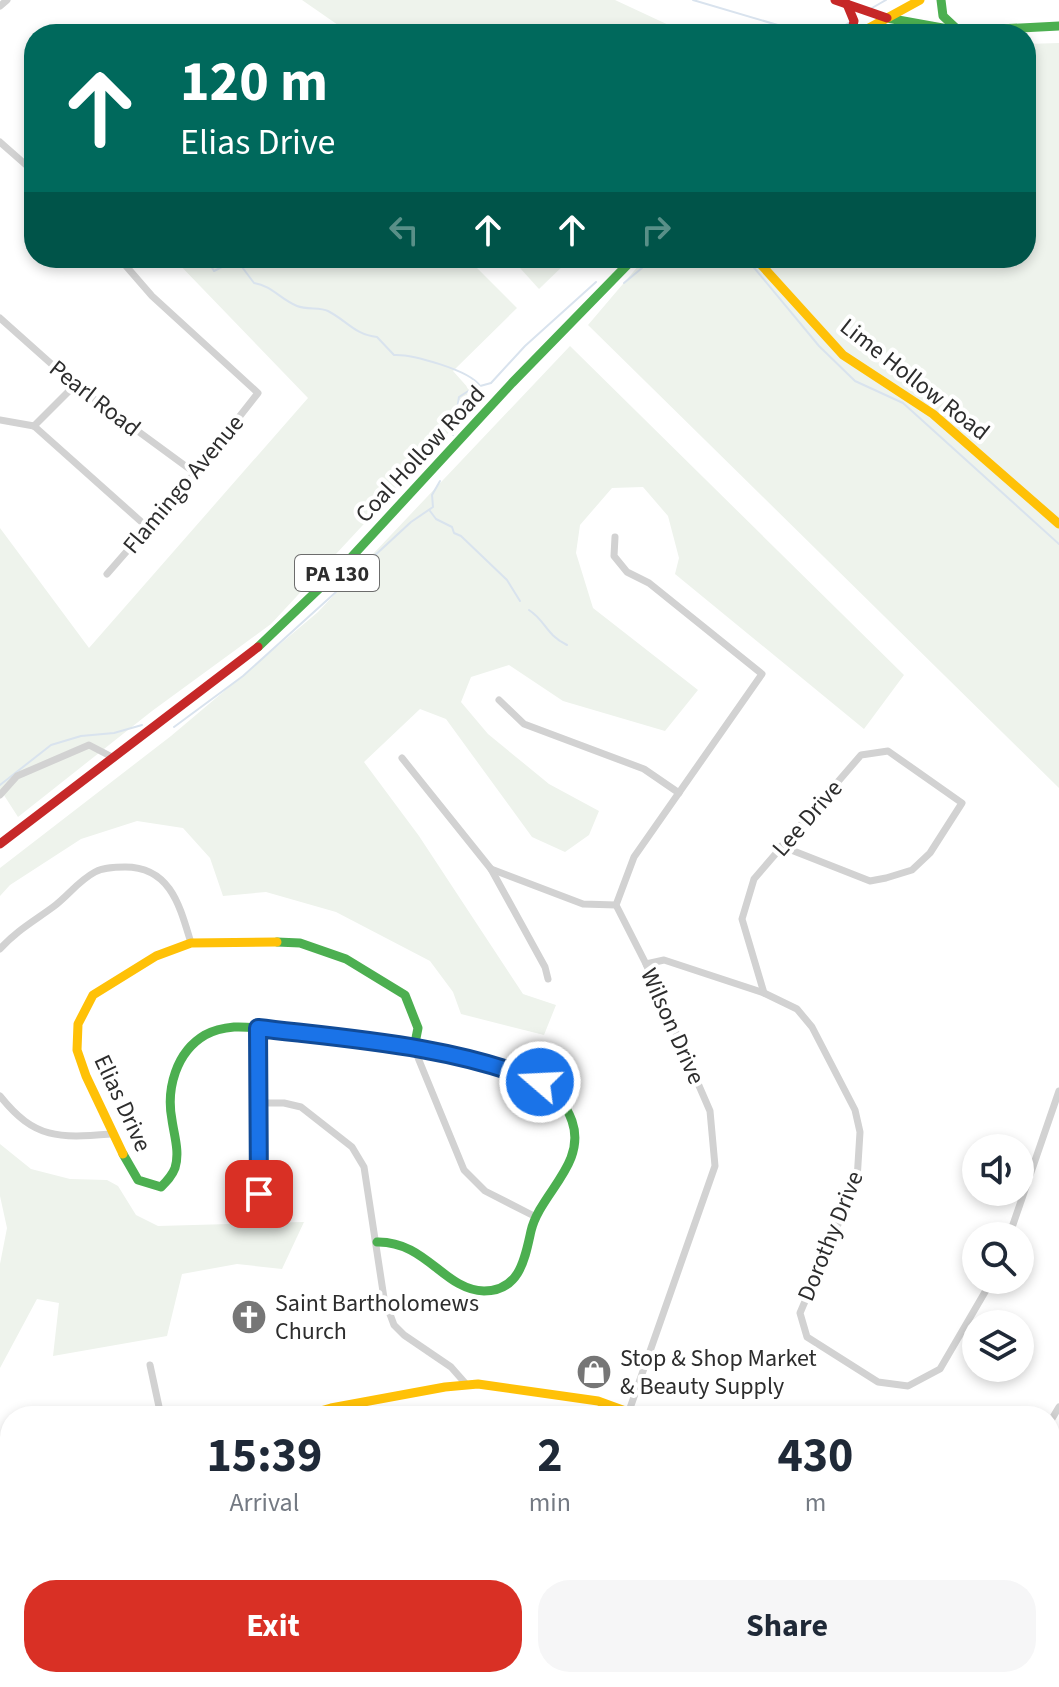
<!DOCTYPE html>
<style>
:root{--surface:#fff;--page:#f6f6f7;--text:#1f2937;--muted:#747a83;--accent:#d93025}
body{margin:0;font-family:"Source Sans 3",sans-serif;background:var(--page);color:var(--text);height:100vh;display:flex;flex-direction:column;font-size:30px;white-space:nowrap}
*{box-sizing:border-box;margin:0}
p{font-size:26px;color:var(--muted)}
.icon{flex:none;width:44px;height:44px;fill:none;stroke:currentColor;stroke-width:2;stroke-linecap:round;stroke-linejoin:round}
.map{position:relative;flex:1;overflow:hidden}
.side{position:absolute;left:0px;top:1406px;width:1060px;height:282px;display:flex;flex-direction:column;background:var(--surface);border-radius:32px 32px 0 0;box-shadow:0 4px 12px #0003}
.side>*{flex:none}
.top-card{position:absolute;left:24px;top:24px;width:1012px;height:244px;border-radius:32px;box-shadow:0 4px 12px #0003;background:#00695c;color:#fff;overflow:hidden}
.tools{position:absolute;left:962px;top:1134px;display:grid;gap:16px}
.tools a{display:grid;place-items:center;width:72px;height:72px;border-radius:50%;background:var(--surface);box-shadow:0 4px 12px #0003;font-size:40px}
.pin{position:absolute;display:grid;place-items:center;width:68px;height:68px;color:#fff;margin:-34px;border-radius:16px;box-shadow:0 4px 12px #0006}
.me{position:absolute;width:88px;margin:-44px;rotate:289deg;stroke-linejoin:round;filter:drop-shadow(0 0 6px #0008)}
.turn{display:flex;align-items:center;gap:28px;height:168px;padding:0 24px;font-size:36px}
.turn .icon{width:104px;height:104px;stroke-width:2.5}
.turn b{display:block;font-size:56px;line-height:68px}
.lanes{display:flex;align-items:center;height:76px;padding:0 24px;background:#0003;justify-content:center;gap:40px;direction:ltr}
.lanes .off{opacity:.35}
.eta{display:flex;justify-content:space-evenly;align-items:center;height:136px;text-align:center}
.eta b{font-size:48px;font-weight:700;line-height:56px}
.button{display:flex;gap:16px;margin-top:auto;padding:16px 24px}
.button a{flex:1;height:92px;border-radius:32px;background:var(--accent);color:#fff;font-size:32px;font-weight:700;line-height:92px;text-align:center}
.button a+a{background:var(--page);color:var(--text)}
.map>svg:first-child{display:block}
.green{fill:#eef3ec}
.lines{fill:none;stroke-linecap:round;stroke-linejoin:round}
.stream{stroke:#d9e3ee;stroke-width:2}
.street{stroke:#d2d2d2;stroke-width:7}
.fast{stroke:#4caf50;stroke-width:9}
.slow{stroke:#ffc107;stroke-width:9}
.jam{stroke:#c62828;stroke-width:9}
.route-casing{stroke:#114b97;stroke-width:20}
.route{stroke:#1a73e8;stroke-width:14}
.labels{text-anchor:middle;stroke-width:8;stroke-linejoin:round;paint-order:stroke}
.shield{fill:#fff;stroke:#6c6c6c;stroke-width:2}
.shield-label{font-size:22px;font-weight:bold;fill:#2d2d2d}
.street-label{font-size:24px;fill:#2d2d2d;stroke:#fff}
.poi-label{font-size:24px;fill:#2d2d2d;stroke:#fff;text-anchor:start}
</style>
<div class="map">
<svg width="1059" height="1687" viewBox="0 0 1059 1687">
<rect width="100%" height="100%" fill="#fff"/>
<g class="green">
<path d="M302,0H615L688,34H351Z"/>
<path d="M1059,43V788L588,325L645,258H1026V44Z"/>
<path d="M173,258H467L517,308L453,371L479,400L271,624L152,711L18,817L0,789V528L89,648L308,398Z"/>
<path d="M511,258H571L539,289Z"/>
<path d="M570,346L904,675L864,729L675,574L679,558L668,516L643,487L612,488L580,525L576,553L593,608L698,690L665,731L563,701L509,665L471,677L461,702L488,734L549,784L599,811L589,835L565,852L532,837L446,719L420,709L364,762L419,836L523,994L556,1005L544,1035L461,1014L453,992L430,961L336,912L266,892L223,896L210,858L183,828L137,821L81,839L10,885L0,896V868L171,736L318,612Z"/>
<path d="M0,1144L31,1169L70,1179L107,1180L118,1186L136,1215L158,1226L304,1222L282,1269L237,1264L182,1274L167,1336L53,1356L59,1303L37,1299L0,1368V1264L7,1228L0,1196Z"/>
</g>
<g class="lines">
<g class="stream">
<path d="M693,0L808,34"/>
<path d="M872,8L886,0"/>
<path d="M831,34L850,22"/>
<path d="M206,258L214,271L224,266L227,261L236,259L254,283C272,286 280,299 297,306C307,310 320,307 328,311C346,320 355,335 377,337L394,355C411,354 470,370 480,386"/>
<path d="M746,258L819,346L855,381L903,403L1059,544"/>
<path d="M624,283L642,268L649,258"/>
<path d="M453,435L459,397L473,388L491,383L525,346L596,282"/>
<path d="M430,511L436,519L452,527L454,533L461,536L507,580L520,601"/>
<path d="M346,582L411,522L433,507L432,495L440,481"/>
<path d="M529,610C546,621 545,634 567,645"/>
<path d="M174,727L243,676L336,592"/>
<path d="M0,785L51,745L81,736L114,733L142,725"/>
</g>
<g class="street">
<path d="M0,6L7,0"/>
<path d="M0,142L34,172"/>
<path d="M0,318L75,385L195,473"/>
<path d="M0,420L34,426"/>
<path d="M34,426L146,526"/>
<path d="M34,426L75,385"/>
<path d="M615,537L614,556L627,572L649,583L762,674L634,857L616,905L646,964L710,1111L715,1166L629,1411"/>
<path d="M107,574L195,473L258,393L152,296L119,258"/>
<path d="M499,700L524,724L644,769L679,793"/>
<path d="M402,758L491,869L583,904L616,905"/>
<path d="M0,795L17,776L89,745L114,758"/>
<path d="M491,869L545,967L548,979"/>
<path d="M0,949C16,931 34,921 53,907C68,896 78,881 95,872C104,867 116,867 125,867C171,867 180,907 191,943"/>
<path d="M646,964L664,960L764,993L797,1009L812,1027L855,1110L860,1132L857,1180L800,1313L807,1337L878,1382L908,1386L940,1369L992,1280"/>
<path d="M764,993L742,919L754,879L861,755L888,751L962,803L930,853L912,870L886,878L870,881L781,846"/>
<path d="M258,1028L259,1194"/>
<path d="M414,1048L464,1170L485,1191L536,1217"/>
<path d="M0,1096C35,1140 59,1138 112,1134"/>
<path d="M260,1103H284L301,1107L352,1147L364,1167L384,1298L394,1325L404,1335L451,1367L466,1384"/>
<path d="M1009,1236L1059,1091"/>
<path d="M150,1365L161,1416"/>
<path d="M1050,1422L1059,1407"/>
<path d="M1050,1542L1059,1545"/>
<path d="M1050,1646H1059"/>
<path d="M230,1678L237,1687"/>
<path d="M104,1687L116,1678"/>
<path d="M392,1687L405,1678"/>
<path d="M614,1687L626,1678"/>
<path d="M764,1687V1678"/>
<path d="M1009,1687L1015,1678"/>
</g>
<g class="fast">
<path d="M941,0L943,16L959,31"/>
<path d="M887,18L959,31L1059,26"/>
<path d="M258,647L346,563L512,383L634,258"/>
<path d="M277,942L300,943L346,959L405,995L418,1028L414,1048"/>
<path d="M123,1154L138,1180L161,1187C167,1181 172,1176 175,1168C180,1152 174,1135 172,1120C166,1089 176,1052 205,1035C214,1030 223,1028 234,1027C262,1026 290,1032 318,1035C374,1043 430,1052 485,1065C503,1069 521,1072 537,1081C553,1089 566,1104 572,1121C587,1164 540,1193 531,1231C525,1258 520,1291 484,1291C444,1290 426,1241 377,1242"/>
<path d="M0,1487L10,1482"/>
<path d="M888,1678V1687"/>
</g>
<g class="slow">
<path d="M858,34L920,0"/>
<path d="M755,258L843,355L933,414L1059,524"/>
<path d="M123,1154L86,1076L77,1050L78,1024L93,995L156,956L191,943L277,942"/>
<path d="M303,1416L331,1408L445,1387L478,1384L598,1401L639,1416"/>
</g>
<g class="jam">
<path d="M835,0L887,18"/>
<path d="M847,4L854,21L851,34"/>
<path d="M0,844L258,647"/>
</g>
</g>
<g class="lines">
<defs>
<path id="route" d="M259,1194L258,1028C351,1039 454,1046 540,1082"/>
</defs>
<use href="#route" class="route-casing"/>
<use href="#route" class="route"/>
</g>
<defs>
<symbol id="church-disc" viewBox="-11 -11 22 22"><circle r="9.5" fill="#767676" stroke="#fff"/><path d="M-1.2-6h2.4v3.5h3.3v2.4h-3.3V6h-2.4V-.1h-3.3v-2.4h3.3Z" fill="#fff"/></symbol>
<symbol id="shop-disc" viewBox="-11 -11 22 22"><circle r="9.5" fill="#767676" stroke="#fff"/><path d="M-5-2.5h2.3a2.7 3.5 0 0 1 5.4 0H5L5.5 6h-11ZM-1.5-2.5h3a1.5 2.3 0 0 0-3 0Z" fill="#fff"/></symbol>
</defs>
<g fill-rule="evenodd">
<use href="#church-disc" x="229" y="1297" width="40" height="40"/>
<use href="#shop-disc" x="574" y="1352" width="40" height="40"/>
</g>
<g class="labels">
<rect class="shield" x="295" y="555" width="84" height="36" rx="6"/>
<g class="shield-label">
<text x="337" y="581">PA 130</text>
</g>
<g class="street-label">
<text transform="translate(915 379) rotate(38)" y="8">Lime Hollow Road</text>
<text transform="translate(95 398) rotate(38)" y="8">Pearl Road</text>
<text transform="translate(420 454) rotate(-47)" y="8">Coal Hollow Road</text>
<text transform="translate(183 484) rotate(-50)" y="8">Flamingo Avenue</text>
<text transform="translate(807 818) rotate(-49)" y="8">Lee Drive</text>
<text transform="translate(673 1026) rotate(66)" y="8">Wilson Drive</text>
<text transform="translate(123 1103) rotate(65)" y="8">Elias Drive</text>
<text transform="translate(830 1236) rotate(-68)" y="8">Dorothy Drive</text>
</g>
<g class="poi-label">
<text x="275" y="1311">Saint Bartholomews<tspan x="275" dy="28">Church</tspan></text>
<text x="620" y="1366">Stop &amp; Shop Market<tspan x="620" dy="28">&amp; Beauty Supply</tspan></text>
</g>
</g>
</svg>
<div class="tools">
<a><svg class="icon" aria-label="sound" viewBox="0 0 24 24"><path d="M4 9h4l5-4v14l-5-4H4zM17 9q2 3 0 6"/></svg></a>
<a><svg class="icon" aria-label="search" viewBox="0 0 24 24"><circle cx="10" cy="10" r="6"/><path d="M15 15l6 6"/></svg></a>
<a><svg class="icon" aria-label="layers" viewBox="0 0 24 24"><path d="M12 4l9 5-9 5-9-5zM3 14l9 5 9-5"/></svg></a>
</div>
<div class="pin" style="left:259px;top:1194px;background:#d93025"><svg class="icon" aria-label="arrive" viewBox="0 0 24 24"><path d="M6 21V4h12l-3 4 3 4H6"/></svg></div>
<svg class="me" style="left:540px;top:1082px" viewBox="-20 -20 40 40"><circle r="17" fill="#1a73e8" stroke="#fff" stroke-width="3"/><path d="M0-11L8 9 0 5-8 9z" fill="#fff"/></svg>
<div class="top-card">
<div class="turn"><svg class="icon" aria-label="ahead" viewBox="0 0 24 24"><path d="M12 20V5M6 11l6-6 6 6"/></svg><div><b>120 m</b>Elias Drive</div></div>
<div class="lanes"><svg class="icon off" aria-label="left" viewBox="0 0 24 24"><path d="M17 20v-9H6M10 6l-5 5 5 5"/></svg><svg class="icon" aria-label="ahead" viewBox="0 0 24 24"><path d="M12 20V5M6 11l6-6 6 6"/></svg><svg class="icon" aria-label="ahead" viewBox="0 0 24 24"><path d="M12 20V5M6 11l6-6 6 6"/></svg><svg class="icon off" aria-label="right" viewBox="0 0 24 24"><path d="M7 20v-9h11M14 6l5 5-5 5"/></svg></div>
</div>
<section class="side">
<div class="eta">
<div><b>15:39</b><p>Arrival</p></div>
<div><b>2</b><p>min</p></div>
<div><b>430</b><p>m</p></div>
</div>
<div class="button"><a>Exit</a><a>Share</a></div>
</section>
</div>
